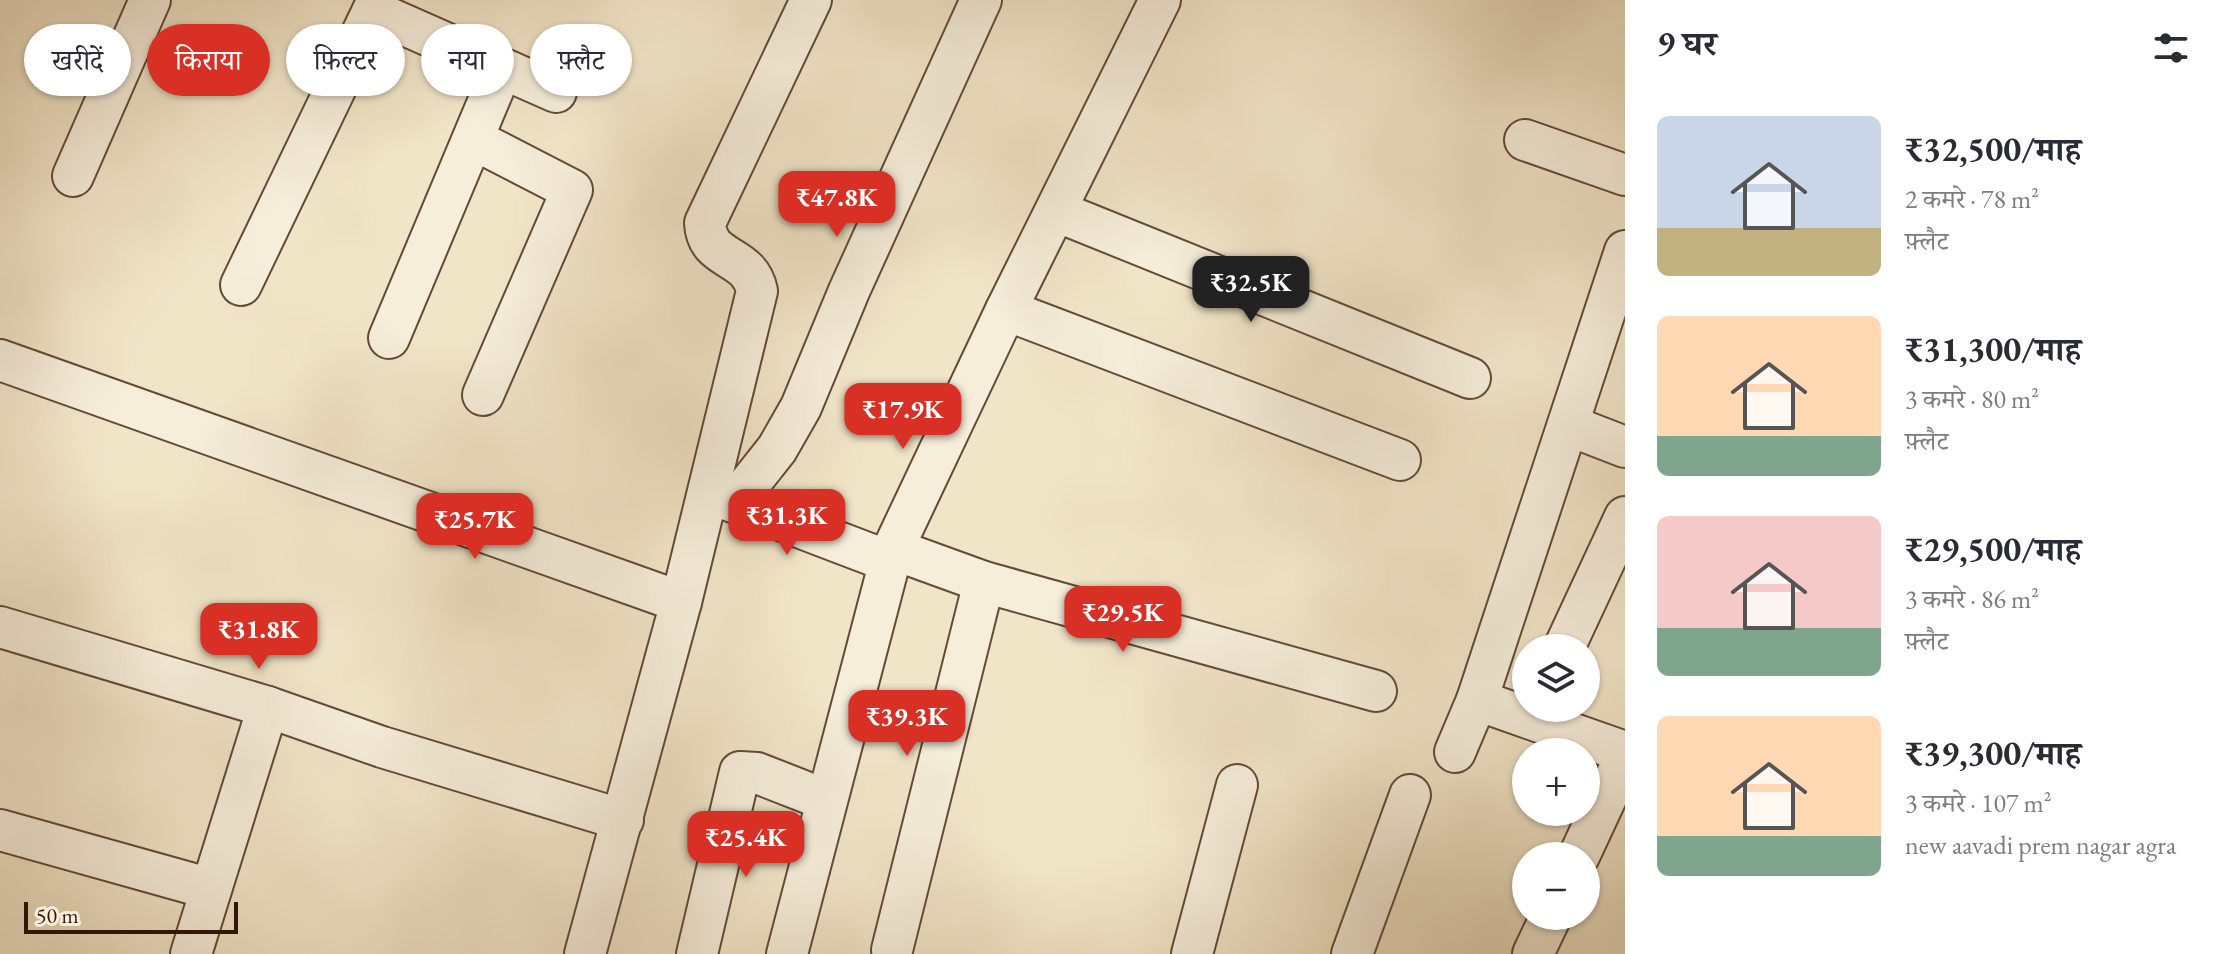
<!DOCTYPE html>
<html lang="hi">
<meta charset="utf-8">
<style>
:root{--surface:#fff;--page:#f7f7f7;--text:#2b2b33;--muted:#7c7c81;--accent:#d93025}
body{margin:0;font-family:"EB Garamond","Noto Serif Devanagari",serif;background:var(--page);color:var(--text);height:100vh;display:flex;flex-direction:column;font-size:30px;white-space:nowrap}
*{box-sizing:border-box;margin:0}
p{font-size:26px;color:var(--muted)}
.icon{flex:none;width:44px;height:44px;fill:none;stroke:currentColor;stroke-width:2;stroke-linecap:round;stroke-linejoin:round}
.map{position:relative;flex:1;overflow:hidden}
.drawer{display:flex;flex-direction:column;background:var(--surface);width:600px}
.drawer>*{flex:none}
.banner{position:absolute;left:24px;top:24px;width:760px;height:72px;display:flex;gap:16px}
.fabs{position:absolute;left:1512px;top:634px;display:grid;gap:16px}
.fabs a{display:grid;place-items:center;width:88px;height:88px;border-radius:50%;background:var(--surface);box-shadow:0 2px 6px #0004;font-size:40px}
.scale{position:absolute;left:24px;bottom:20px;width:214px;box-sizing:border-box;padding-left:8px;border:4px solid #321707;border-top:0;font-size:22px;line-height:28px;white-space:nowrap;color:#321707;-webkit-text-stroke:6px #f6eedb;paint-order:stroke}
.price{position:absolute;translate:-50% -68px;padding:0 18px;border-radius:16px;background:var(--accent);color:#fff;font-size:26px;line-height:52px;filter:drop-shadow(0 2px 4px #0008)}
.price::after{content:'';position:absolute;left:50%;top:48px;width:24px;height:18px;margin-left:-12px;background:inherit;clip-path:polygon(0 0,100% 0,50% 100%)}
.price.selected{background:#222;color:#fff}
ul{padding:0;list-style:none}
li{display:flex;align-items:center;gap:24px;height:200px;padding:0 32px}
li span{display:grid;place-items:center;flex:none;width:224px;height:160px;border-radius:12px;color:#555}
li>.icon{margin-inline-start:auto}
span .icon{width:96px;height:96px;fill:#fffc;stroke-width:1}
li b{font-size:34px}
h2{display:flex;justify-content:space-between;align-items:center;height:96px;padding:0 32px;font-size:34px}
.tag{padding:0 28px;border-radius:36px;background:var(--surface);box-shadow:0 2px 6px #0004;font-size:28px;line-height:72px}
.tag.selected{background:var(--accent);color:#fff}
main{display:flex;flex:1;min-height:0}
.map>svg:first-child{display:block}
</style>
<main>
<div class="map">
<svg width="1625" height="954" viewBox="0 0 1625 954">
<rect width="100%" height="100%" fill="#f1e5c8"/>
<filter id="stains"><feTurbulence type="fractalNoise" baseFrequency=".0025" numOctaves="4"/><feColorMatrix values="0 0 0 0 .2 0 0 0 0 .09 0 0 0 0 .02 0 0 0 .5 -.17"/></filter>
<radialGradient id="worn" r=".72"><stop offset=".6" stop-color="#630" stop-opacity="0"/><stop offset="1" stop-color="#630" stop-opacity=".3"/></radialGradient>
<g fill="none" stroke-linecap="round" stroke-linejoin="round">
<g stroke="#624a37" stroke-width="44">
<g id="minor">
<polyline points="373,11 556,92"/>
<polyline points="473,139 572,190 483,395"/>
<polyline points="1525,140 1625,175"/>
<polyline points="73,176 150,0"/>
<polyline points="1056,211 1470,378"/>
<polyline points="241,285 378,0"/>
<polyline points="1006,310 1400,460"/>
<polyline points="389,338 502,69"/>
<polyline points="0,360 681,602 585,954"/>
<polyline points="1568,425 1625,447"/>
<polyline points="712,494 888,561"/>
<polyline points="735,502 777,449 801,407 849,291 981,0"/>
<polyline points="893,549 984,582 1376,691"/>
<path d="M681 602 757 291C749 252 707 263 705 223L811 0"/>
<polyline points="0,627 268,707 191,954"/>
<polyline points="1564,648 1625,517"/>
<polyline points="1477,700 1625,251"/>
<polyline points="268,707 382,747 623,820"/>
<polyline points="1455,752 1477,700 1625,752"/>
<polyline points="0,830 211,889"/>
<polyline points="1579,856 1625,757"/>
<polyline points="892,950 984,582"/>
<polyline points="697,954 740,772 757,773 826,800"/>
<polyline points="787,954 893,549 1006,310 1160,0"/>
<polyline points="1192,954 1237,785"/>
<polyline points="1352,954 1410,795"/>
<polyline points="1533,954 1551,916"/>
</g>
</g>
<use href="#minor" stroke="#f6eedb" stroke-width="40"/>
</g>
<rect width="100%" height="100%" filter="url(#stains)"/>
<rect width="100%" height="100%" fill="url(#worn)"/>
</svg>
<div class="fabs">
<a><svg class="icon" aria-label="layers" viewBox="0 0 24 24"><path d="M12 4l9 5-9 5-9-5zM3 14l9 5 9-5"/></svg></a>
<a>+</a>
<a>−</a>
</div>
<div class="scale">50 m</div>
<b class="price" style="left:837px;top:239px">₹47.8K</b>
<b class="price selected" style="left:1251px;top:324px">₹32.5K</b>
<b class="price" style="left:903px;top:451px">₹17.9K</b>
<b class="price" style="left:787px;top:557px">₹31.3K</b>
<b class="price" style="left:475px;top:561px">₹25.7K</b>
<b class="price" style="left:1123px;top:654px">₹29.5K</b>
<b class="price" style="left:259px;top:671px">₹31.8K</b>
<b class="price" style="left:907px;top:758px">₹39.3K</b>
<b class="price" style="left:746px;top:879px">₹25.4K</b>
<div class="banner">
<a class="tag">खरीदें</a>
<a class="tag selected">किराया</a>
<a class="tag">फ़िल्टर</a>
<a class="tag">नया</a>
<a class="tag">फ़्लैट</a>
</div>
</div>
<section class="drawer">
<h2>9 घर<svg class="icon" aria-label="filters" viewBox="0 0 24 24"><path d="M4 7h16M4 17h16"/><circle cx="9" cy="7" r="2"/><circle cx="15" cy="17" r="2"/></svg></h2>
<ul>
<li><span style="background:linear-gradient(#c9d6e8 70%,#c2b280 0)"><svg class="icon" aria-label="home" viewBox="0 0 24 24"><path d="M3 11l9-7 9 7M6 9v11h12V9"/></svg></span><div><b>₹32,500/माह</b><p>2 कमरे · 78 m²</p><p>फ़्लैट</p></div></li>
<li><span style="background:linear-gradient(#ffd9b3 75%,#7fa58c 0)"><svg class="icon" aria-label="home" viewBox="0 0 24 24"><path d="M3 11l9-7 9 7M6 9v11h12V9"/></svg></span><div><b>₹31,300/माह</b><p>3 कमरे · 80 m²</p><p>फ़्लैट</p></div></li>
<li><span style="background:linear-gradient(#f6c9c9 70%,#7fa58c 0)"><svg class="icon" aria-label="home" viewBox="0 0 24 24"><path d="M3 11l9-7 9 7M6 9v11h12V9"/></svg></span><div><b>₹29,500/माह</b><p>3 कमरे · 86 m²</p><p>फ़्लैट</p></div></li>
<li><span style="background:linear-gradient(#ffd9b3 75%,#7fa58c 0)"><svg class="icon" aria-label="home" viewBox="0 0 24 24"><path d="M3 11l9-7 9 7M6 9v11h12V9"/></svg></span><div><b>₹39,300/माह</b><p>3 कमरे · 107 m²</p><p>new aavadi prem nagar agra</p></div></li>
</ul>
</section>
</main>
